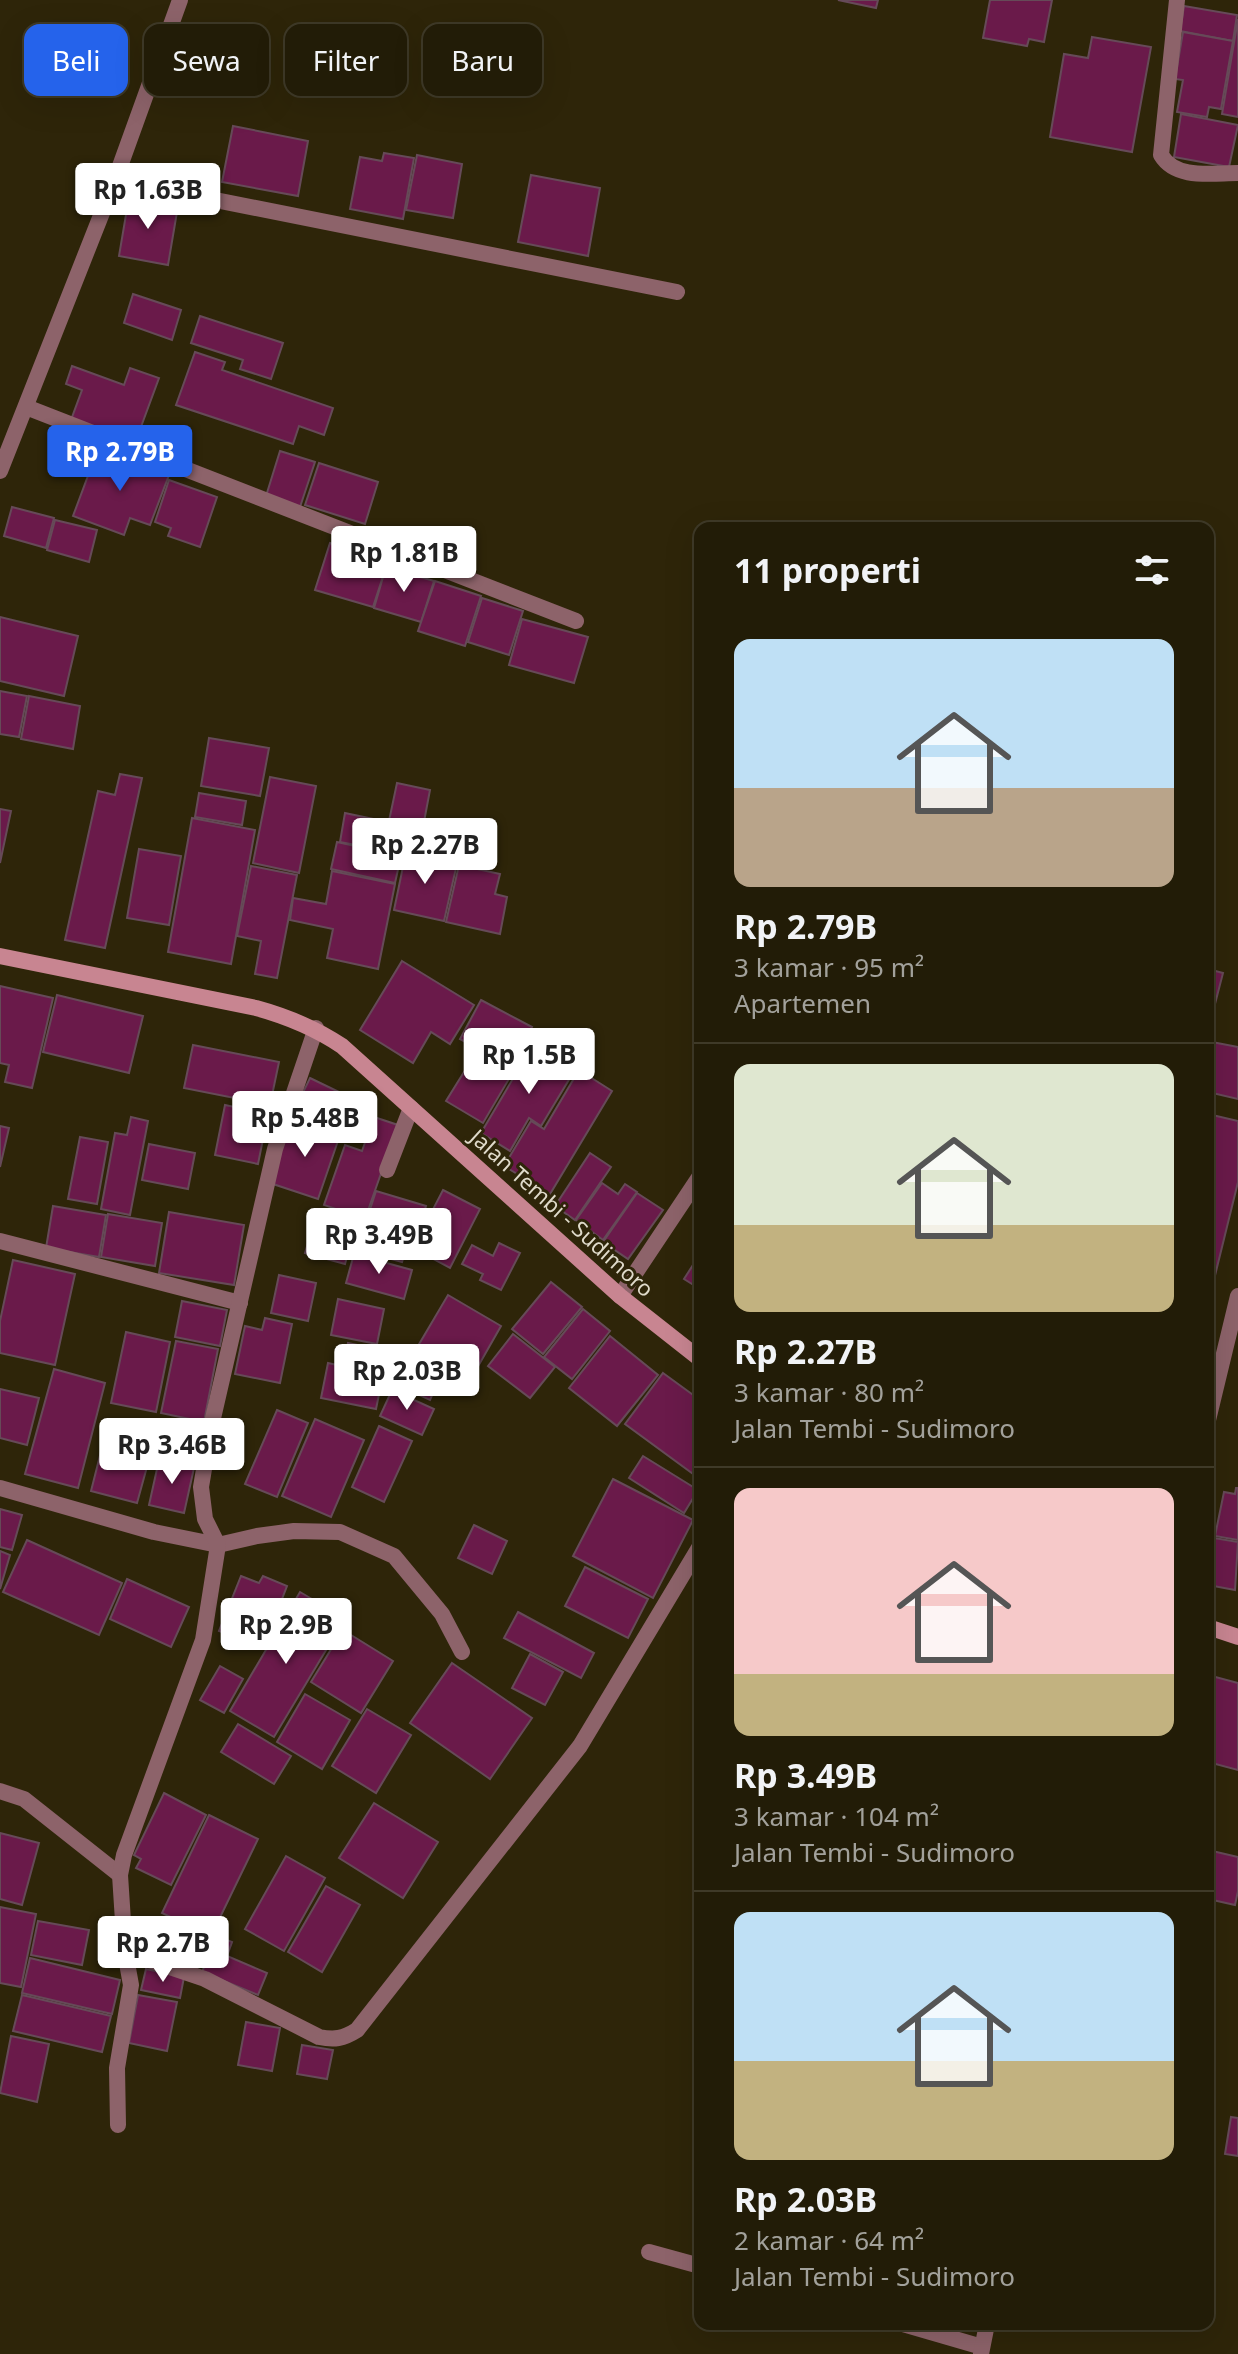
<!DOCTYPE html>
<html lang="id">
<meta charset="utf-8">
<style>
:root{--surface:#221c07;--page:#2e2915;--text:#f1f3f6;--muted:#a2a19b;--line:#3f3a28;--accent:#2563eb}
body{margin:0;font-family:"Noto Sans",sans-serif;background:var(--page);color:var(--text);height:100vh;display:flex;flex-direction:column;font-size:30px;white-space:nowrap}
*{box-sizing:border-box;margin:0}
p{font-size:26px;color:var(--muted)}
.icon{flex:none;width:44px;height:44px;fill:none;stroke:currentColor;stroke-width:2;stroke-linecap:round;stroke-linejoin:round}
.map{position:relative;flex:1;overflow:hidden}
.side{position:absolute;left:694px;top:522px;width:520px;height:1808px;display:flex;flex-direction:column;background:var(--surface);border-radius:16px;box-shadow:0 8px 32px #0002,0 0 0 2px var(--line)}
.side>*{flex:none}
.banner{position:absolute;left:24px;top:24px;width:550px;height:72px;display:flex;gap:16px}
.price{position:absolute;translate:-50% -68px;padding:0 18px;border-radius:8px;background:#fff;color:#222;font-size:26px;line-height:52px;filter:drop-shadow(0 2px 4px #0008)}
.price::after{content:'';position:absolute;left:50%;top:48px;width:24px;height:18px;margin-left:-12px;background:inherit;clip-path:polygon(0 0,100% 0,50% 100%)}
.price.current{background:var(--accent);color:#fff}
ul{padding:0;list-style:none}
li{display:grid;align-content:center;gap:16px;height:424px;padding:0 40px}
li+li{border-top:2px solid var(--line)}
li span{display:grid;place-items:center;height:248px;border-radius:16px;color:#555}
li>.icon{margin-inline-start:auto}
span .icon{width:144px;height:144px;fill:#fffc;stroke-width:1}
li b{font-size:34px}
h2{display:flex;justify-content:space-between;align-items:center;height:96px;padding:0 40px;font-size:34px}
.chip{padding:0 28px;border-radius:16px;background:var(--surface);box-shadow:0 8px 32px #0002,0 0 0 2px var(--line);font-size:28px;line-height:72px}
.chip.current{background:var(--accent);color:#fff}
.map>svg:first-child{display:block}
</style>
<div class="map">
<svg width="1238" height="2354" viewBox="0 0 1238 2354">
<rect width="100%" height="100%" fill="#2e2509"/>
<g fill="#6a1a4a" stroke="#664a58" stroke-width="2">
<polygon points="838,0 878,0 876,8"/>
<polygon points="990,0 1052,0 1044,42 1029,39 1027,46 983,38"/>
<polygon points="1184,6 1237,15 1233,41 1180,31"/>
<polygon points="1238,19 1238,117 1222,114"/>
<polygon points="1183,32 1233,41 1221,109 1209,107 1207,117 1177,112 1183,80 1175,79"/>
<polygon points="1092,37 1151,47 1132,152 1050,137 1064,54 1088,58"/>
<polygon points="1181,114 1238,125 1229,167 1174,157"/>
<polygon points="233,126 308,141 298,196 222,182"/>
<polygon points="384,153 414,158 403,219 350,209 360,157 382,161"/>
<polygon points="417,155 462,164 453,218 406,210"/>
<polygon points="531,175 600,188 588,256 518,242"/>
<polygon points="129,197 178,206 168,265 119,256"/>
<polygon points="133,294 181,310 172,340 124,323"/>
<polygon points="200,316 283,343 271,379 240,369 243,360 191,343"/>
<polygon points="195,352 225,362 222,370 333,408 324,435 299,426 293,444 176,405"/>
<polygon points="72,366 124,385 130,368 159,378 135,443 71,420 82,390 66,384"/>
<polygon points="98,449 169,475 150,525 130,518 124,535 73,516"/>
<polygon points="280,451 315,462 300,507 266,496"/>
<polygon points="319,463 378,482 365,524 305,505"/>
<polygon points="169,480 217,497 200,547 168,536 171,528 155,522"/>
<polygon points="12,507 54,518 46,548 4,536"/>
<polygon points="55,520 97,530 89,562 47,550"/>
<polygon points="330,543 388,561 373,607 315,590"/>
<polygon points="386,567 434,581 421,622 374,608"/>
<polygon points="435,581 481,596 465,646 418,631"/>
<polygon points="482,598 523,611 509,655 468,642"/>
<polygon points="0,617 78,636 64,696 0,681"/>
<polygon points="522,619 588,637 574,683 509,665"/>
<polygon points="0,691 27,696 19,737 0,734"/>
<polygon points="29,696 80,706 73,749 21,739"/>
<polygon points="209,738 269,748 260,796 201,786"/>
<polygon points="120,774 142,778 105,948 65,940 98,791 115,795"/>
<polygon points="270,777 316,786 299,873 253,863"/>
<polygon points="397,783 430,790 423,827 389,821"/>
<polygon points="199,793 246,801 242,825 195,817"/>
<polygon points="0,809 11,811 0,863"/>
<polygon points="345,813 407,826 402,854 340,842"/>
<polygon points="192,818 255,830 231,964 168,952"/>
<polygon points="337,842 401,856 395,883 331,869"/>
<polygon points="416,847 441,852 439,865 456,868 444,921 394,910 405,857 413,859"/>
<polygon points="139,849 181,856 169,925 127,918"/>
<polygon points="459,865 500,874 495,894 507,897 500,934 446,922"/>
<polygon points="251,866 297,875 277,978 255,974 261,941 237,936"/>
<polygon points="332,871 395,884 378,969 327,958 333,929 290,920 293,898 326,904"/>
<polygon points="402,961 474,1005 450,1044 431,1032 413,1063 360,1030"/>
<polygon points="1208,969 1223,973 1208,1031"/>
<polygon points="0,986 53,998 32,1088 5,1082 9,1065 0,1063"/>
<polygon points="57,995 143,1016 129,1073 43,1052"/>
<polygon points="481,1000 532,1027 511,1067 460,1039"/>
<polygon points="1212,1042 1238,1047 1238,1099 1208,1092 1208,1058"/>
<polygon points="534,1043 576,1068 541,1126 529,1118 510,1151 481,1133"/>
<polygon points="193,1045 279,1062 270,1105 184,1088"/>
<polygon points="477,1051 513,1072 483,1123 446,1101"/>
<polygon points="579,1070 612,1091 550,1194 504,1166 531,1121 544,1129"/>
<polygon points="310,1078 374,1109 359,1138 296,1107"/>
<polygon points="225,1105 268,1114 258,1164 215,1155"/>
<polygon points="1208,1114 1238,1121 1238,1182 1208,1304"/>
<polygon points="131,1117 148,1121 130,1215 101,1209 115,1133 127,1135"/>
<polygon points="374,1117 398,1125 365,1219 324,1205 345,1145 362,1151"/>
<polygon points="292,1119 340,1135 318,1199 270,1183"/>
<polygon points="0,1126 9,1128 0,1167"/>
<polygon points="80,1137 108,1142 97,1204 68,1199"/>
<polygon points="149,1144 195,1153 188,1189 142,1180"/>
<polygon points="590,1153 611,1167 575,1220 555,1206"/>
<polygon points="602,1183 618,1194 625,1184 637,1192 603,1240 576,1220"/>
<polygon points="443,1190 480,1209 450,1268 413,1248"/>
<polygon points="376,1191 426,1206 417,1238 366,1222"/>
<polygon points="637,1193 663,1210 628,1259 603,1242"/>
<polygon points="53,1206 106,1215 99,1257 46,1248"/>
<polygon points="169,1212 244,1225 234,1285 159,1273"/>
<polygon points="317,1213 356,1224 345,1264 305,1253"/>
<polygon points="108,1214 162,1223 155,1266 101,1257"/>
<polygon points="365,1230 408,1243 402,1262 359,1250"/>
<polygon points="499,1243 520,1253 501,1290 480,1280 483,1274 462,1264 472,1245 493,1256"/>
<polygon points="354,1254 412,1270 404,1299 346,1283"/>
<polygon points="700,1254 700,1289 684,1279"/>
<polygon points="13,1260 75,1274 55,1365 0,1353 0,1321"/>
<polygon points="279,1275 316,1283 308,1321 271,1313"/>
<polygon points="551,1282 582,1307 543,1354 512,1329"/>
<polygon points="448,1295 501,1326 472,1377 418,1346"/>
<polygon points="338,1299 384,1309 377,1344 331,1335"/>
<polygon points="182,1301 227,1310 220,1346 175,1337"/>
<polygon points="583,1309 610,1331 572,1379 544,1357"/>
<polygon points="265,1318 292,1324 280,1383 235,1374 245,1326 262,1330"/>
<polygon points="126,1332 170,1342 156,1412 111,1403"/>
<polygon points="513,1334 555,1367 530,1398 488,1366"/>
<polygon points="610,1336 658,1375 617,1426 569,1388"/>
<polygon points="176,1341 218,1349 204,1422 161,1413"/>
<polygon points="348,1343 396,1353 392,1372 344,1362"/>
<polygon points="405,1356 442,1373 430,1400 393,1383"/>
<polygon points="328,1363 383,1375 376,1409 321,1398"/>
<polygon points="54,1369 105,1383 78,1488 25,1474"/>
<polygon points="663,1373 700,1400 700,1479 625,1424"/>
<polygon points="0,1389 39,1398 27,1445 0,1438"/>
<polygon points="392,1390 434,1409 422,1435 380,1416"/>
<polygon points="277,1410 308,1423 277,1497 245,1484"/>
<polygon points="315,1419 364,1440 331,1517 282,1496"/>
<polygon points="379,1426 412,1441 384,1502 352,1487"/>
<polygon points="106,1432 153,1445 137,1503 91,1491"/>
<polygon points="643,1456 698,1490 684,1513 629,1478"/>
<polygon points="159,1460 194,1468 184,1513 149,1505"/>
<polygon points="613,1479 693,1520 653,1598 573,1556"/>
<polygon points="1236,1488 1238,1488 1238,1540 1215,1536 1224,1492 1235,1494"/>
<polygon points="0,1509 22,1515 12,1550 0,1547"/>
<polygon points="474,1525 507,1541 492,1574 458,1558"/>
<polygon points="1208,1537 1238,1542 1235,1590 1208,1585"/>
<polygon points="27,1540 122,1583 99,1635 3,1592"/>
<polygon points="0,1551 10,1555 0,1589"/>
<polygon points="585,1567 648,1599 628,1638 565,1606"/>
<polygon points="241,1576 259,1583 263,1576 287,1586 263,1648 219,1631"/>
<polygon points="127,1579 189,1607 171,1647 110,1619"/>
<polygon points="300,1592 334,1612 326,1623 338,1630 274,1737 230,1711"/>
<polygon points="518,1612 594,1653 581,1678 504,1638"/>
<polygon points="343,1630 393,1661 361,1713 311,1682"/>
<polygon points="530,1654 563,1672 545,1705 512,1688"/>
<polygon points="452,1663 532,1718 490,1779 410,1723"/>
<polygon points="220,1666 243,1679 224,1713 200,1700"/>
<polygon points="1208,1675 1238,1683 1238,1770 1208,1762"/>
<polygon points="305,1694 350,1720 322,1769 277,1742"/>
<polygon points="367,1709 411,1735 376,1793 332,1766"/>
<polygon points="238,1724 291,1756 274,1784 221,1752"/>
<polygon points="164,1793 206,1815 171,1885 136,1868 141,1859 134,1855"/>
<polygon points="374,1803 438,1842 403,1898 339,1858"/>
<polygon points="209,1815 258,1839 211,1936 162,1913"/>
<polygon points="0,1833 39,1843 22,1905 0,1899"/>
<polygon points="1208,1850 1238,1857 1238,1891 1235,1905 1208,1899"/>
<polygon points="286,1856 325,1878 284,1951 245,1929"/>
<polygon points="326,1886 360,1905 322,1972 288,1952"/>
<polygon points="0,1907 36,1914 21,1987 0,1983"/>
<polygon points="38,1921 89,1930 82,1965 31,1955"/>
<polygon points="139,1921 205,1946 197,1969 130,1945"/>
<polygon points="217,1936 232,1942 227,1956 267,1973 258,1995 202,1972"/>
<polygon points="30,1958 120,1980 112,2014 22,1993"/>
<polygon points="146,1969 184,1977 180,1998 141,1990"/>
<polygon points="22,1995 111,2016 102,2052 13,2031"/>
<polygon points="138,1995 177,2002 167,2051 129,2043"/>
<polygon points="246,2022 280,2028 272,2071 238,2065"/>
<polygon points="11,2036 49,2044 37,2102 0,2093"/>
<polygon points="302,2045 333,2050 327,2079 297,2074"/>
<polygon points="1231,2117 1238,2118 1238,2156 1225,2154"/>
</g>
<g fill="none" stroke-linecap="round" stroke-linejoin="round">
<g stroke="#8d636a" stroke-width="16">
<polyline points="115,180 677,292"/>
<polyline points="26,407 576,621"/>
<polyline points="387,1170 411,1108"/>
<polyline points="620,1296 700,1176"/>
</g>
<g stroke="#8d636a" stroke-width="16">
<path d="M1177 0 1161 155C1176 180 1212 173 1238 173"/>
<polyline points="0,471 115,180 180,0"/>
<polyline points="0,1241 240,1303"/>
<polyline points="1208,1420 1238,1296"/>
<polyline points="0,1488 154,1532 218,1545 257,1536 294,1531 340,1532 394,1556 442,1614 462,1652"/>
<polyline points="0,1791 24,1799 120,1875"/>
<path d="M125 1952 205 1979 319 2037C334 2040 343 2039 357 2030L580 1746 700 1546"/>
<polyline points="118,2125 117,2068 131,1985 125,1952 120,1875 124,1855 203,1640 218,1545 205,1519 201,1487 211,1427 275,1149 316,1028"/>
<polyline points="649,2252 700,2266"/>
<polyline points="903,2324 982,2347"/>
<polyline points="981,2354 987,2324"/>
</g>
<g stroke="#c88591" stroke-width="16">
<path d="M0 956 256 1008C289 1017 315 1028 342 1046L620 1296 700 1359"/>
<polyline points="1208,1627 1238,1637"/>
</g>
</g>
<g text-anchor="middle" stroke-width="6" stroke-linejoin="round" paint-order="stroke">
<g font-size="22" fill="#dfdaca" stroke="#2e2509">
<text transform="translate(562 1213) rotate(42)" y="8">Jalan Tembi - Sudimoro</text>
</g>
</g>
</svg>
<b class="price" style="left:148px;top:231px">Rp 1.63B</b>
<b class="price current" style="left:120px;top:493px">Rp 2.79B</b>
<b class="price" style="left:404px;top:594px">Rp 1.81B</b>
<b class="price" style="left:425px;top:886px">Rp 2.27B</b>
<b class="price" style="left:529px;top:1096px">Rp 1.5B</b>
<b class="price" style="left:305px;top:1159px">Rp 5.48B</b>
<b class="price" style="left:379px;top:1276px">Rp 3.49B</b>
<b class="price" style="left:407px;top:1412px">Rp 2.03B</b>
<b class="price" style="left:172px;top:1486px">Rp 3.46B</b>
<b class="price" style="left:286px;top:1666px">Rp 2.9B</b>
<b class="price" style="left:163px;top:1984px">Rp 2.7B</b>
<div class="banner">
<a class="chip current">Beli</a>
<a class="chip">Sewa</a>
<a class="chip">Filter</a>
<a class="chip">Baru</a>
</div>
<section class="side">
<h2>11 properti<svg class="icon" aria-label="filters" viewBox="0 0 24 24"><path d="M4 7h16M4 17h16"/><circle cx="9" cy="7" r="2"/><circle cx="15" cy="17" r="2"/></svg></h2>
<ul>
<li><span style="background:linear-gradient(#bfe0f5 60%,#b9a48a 0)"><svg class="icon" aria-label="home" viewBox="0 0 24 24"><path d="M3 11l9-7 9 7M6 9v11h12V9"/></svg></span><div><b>Rp 2.79B</b><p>3 kamar · 95 m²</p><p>Apartemen</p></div></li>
<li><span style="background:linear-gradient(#dfe7d0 65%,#c2b280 0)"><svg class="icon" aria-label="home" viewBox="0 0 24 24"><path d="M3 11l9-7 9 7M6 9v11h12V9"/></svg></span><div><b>Rp 2.27B</b><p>3 kamar · 80 m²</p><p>Jalan Tembi - Sudimoro</p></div></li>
<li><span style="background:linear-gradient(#f6c9c9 75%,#c2b280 0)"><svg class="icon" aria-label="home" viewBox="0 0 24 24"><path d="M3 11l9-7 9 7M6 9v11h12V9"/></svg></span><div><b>Rp 3.49B</b><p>3 kamar · 104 m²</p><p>Jalan Tembi - Sudimoro</p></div></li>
<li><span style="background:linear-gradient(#bfe0f5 60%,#c2b280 0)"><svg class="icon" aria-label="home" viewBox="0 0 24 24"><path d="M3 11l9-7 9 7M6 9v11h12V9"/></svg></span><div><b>Rp 2.03B</b><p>2 kamar · 64 m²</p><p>Jalan Tembi - Sudimoro</p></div></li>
</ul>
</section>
</div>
